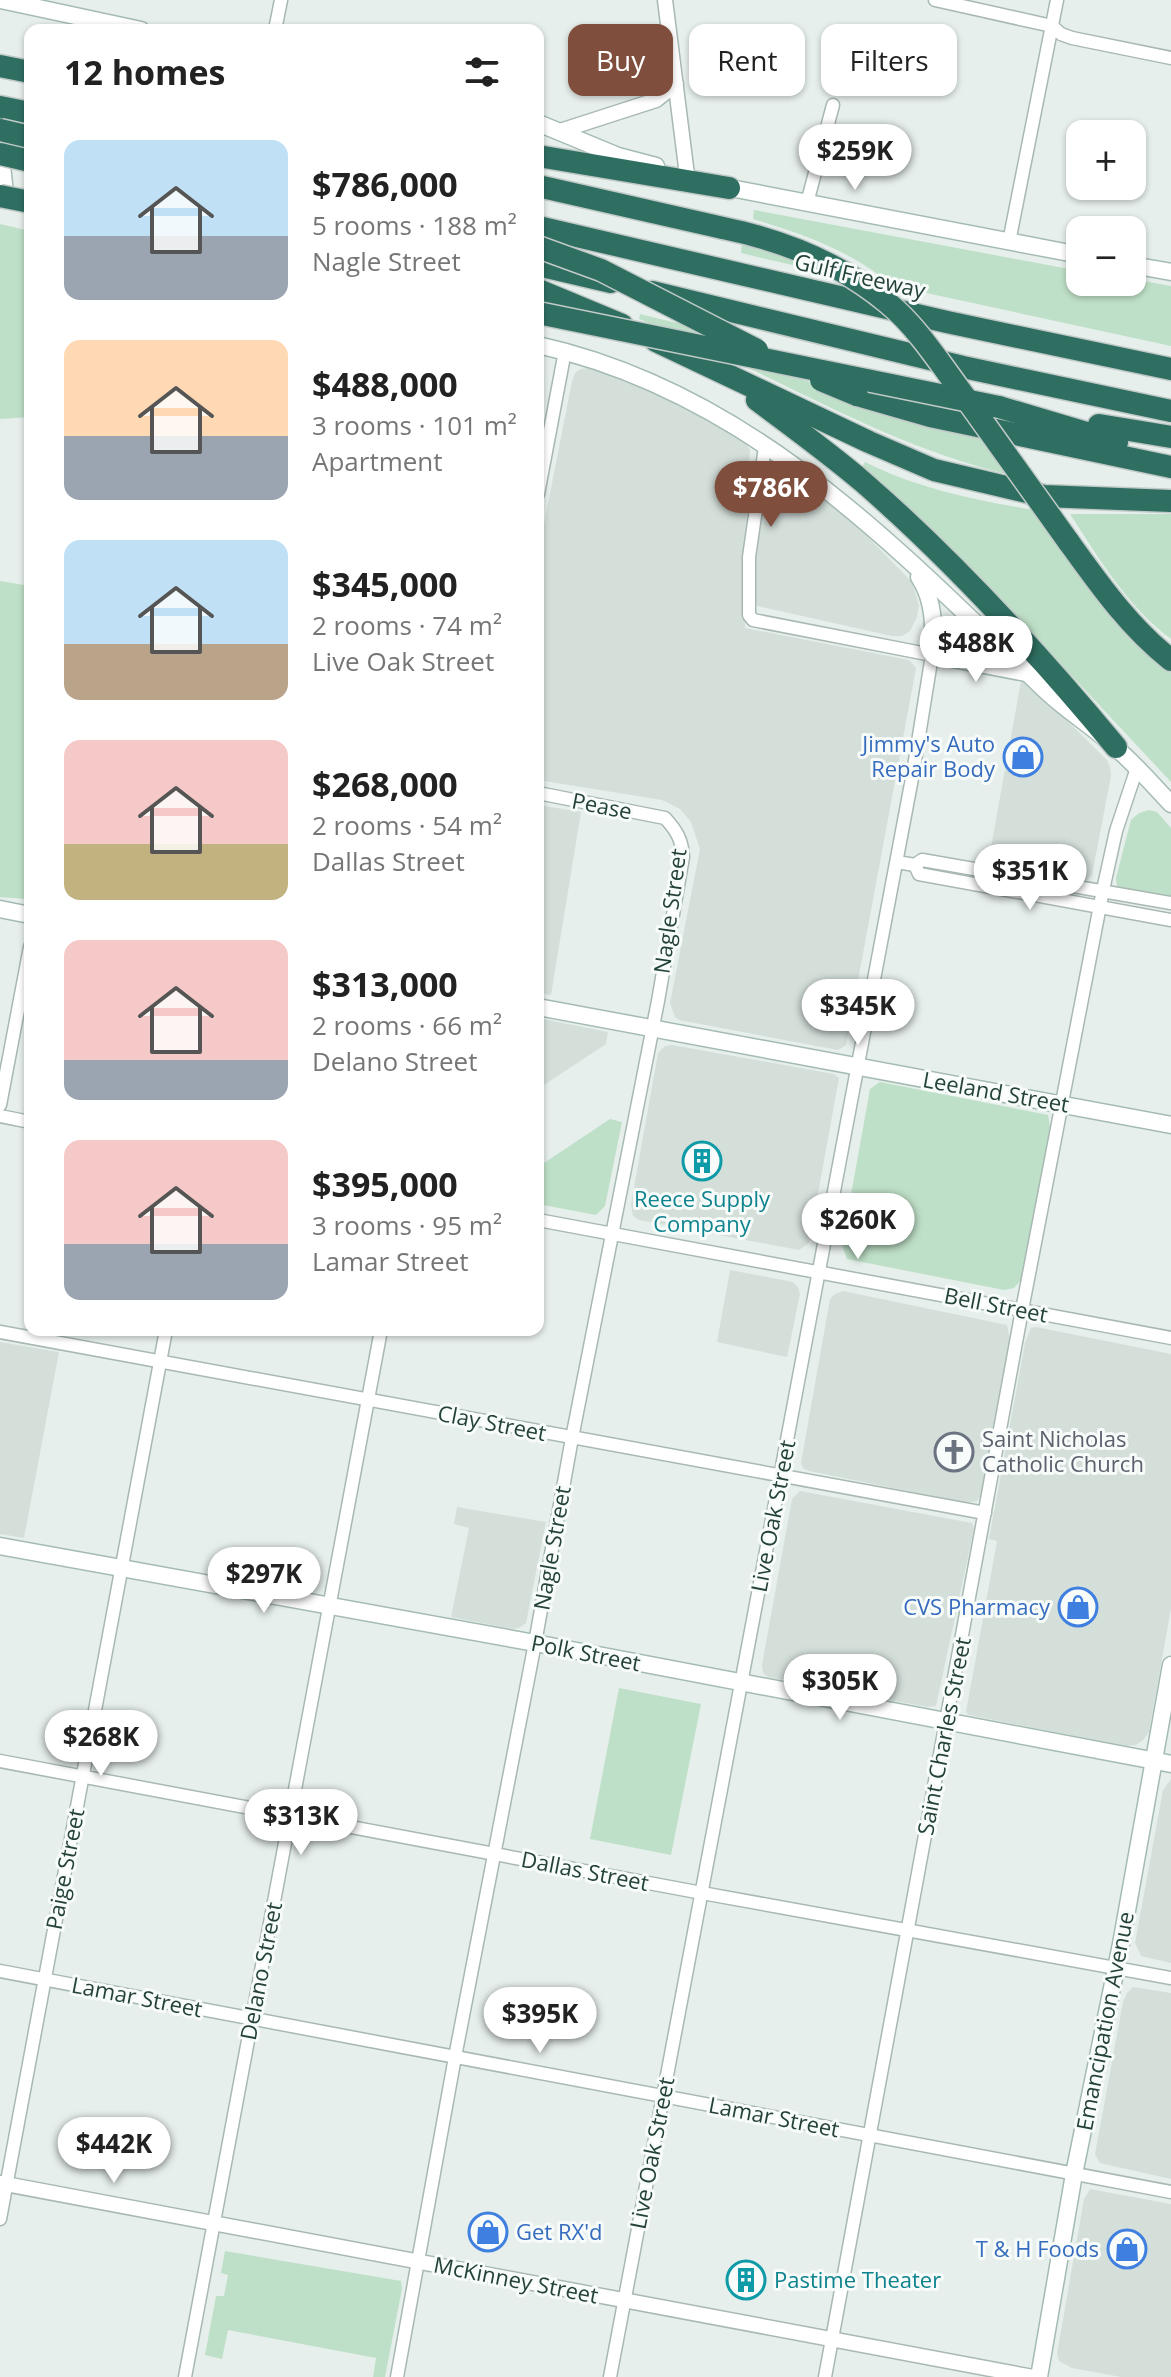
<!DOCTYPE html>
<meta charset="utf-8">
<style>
:root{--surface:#fff;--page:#f2f2f2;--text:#222;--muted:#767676;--accent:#804e3d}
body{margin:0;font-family:"Open Sans",sans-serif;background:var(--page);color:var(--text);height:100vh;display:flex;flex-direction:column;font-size:30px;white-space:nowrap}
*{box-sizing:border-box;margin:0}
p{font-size:26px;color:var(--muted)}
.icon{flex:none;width:44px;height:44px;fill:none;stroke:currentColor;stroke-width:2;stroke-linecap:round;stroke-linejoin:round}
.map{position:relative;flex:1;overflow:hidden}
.drawer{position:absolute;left:24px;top:24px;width:520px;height:1312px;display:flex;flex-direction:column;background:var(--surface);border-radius:16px;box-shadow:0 2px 6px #0004}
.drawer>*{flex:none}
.top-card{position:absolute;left:568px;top:24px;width:482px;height:72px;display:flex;gap:16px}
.fabs{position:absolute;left:1066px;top:120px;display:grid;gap:16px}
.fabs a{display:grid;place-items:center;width:80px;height:80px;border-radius:16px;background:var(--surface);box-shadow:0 2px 6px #0004;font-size:40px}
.price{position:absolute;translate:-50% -68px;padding:0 18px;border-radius:28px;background:#fff;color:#222;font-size:26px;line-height:52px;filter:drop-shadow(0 2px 4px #0008)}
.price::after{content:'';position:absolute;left:50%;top:48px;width:24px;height:18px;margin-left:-12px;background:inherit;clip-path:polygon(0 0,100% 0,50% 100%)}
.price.current{background:var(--accent);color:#fff}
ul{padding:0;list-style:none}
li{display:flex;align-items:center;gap:24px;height:200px;padding:0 40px}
li span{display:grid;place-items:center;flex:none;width:224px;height:160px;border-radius:16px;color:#555}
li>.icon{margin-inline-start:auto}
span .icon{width:96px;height:96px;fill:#fffc;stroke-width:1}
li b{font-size:34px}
h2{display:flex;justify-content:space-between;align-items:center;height:96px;padding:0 40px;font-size:34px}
.tag{padding:0 28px;border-radius:16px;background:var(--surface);box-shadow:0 2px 6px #0004;font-size:28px;line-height:72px}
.tag.current{background:var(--accent);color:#fff}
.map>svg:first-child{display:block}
</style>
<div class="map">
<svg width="1171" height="2377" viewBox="0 0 1171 2377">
<rect width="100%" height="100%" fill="#e6efeb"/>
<g fill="#d4dfda">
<polygon points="591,368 656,393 696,414 746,444 750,450 744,585 745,628 909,660 916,668 846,1045 838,1050 679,1020 675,1017 670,1003 700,849 691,822 680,809 662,800 538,780 538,555 572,381 575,373 581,369"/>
<polygon points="781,472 788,473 856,525 912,582 919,605 917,617 910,631 902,636 892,636 758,606 754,602 757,523 761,494 768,479 775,473"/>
<polygon points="1021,681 1031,685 1107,760 1110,767 1111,776 1092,875 1087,880 1078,881 988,864"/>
<polygon points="538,805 581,812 551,995 538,993"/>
<polygon points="538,1018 608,1032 606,1044 538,1089"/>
<polygon points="672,1045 834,1074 839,1078 809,1243 799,1250 639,1220 633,1216 631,1204 658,1053 665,1046"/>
<polygon points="730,1270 793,1282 798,1287 800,1294 787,1357 717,1342"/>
<polygon points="843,1291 1007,1325 1010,1341 981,1495 977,1501 967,1503 809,1471 803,1468 801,1463 830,1299 835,1294"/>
<polygon points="1036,1327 1171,1354 1171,1608 1149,1732 1143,1740 1136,1745 1126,1746 969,1715 966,1712 997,1541 989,1539 1025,1343 1031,1328"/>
<polygon points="0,1342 59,1352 24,1538 0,1534"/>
<polygon points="800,1491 972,1523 974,1529 936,1706 927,1707 768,1677 763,1673 762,1665 792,1499"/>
<polygon points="457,1507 546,1522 526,1623 519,1628 513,1629 451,1617 469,1528 454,1524"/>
<polygon points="1171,1779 1171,1963 1141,1956 1135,1943 1163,1790"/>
<polygon points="1133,1987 1171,1993 1171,2179 1100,2163 1095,2154 1123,2002 1127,1993"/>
<polygon points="1090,2189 1171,2204 1171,2377 1121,2377 1072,2368 1059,2361 1057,2354 1084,2199"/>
</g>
<g fill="#bfe0c8">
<path d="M754 210 1080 271V282H1132V279L1171 286V346L894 286C850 251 807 235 753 219Z"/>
<polygon points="0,224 30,231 30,417 0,419"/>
<polygon points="742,242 767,248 826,273 741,253"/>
<path d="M640 314 705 330 774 367 852 400 979 433 1010 475C878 444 764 368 639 319Z"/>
<path d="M865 462C916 488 978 501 1034 510 1075 569 1110 632 1171 673V782L1071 675 1033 641 861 469Z"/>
<path d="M1070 514H1171V639C1127 606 1100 560 1070 514Z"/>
<polygon points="0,581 30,586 30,893 26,899 0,897"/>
<polygon points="1149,810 1157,812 1171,828 1171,898 1123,890 1117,886 1116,878 1131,820 1139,813"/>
<polygon points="880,1082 1048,1115 1050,1127 1023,1278 1014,1288 1004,1290 847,1259 842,1245 870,1089"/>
<polygon points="610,1119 622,1122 605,1206 596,1215 538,1204 538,1167"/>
<polygon points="619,1688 701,1704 671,1855 590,1839"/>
<polygon points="225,2251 401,2281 402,2289 385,2377 373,2377 376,2358 228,2330 222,2359 205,2355 216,2296 224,2296 228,2275 221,2273"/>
</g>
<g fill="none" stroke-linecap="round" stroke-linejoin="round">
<g stroke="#a8b8b2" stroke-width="15">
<g id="minor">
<polyline points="935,0 1052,26 1061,34 1072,38 1171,58"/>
<polyline points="275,30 281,0"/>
<polyline points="0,129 8,202"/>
<polyline points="807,203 833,105"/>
<polyline points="1009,242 1057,0"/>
<polyline points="538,494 565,351"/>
<polyline points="897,862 915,865 922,860 1171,903"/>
<polyline points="915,865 919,874 1171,920"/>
<polyline points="0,1105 30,947"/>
<polyline points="0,1116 30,1122"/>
<polyline points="538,1220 1171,1338"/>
<polyline points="0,1332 985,1513"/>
<polyline points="0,1761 702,1893 1171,1978"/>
<polyline points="0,1971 1171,2192"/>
<polyline points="0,2219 166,1330"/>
<polyline points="185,2377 381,1330"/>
<path d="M397 2377 455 2057 535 1643 572 1438 658 1001 683 857C682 840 677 831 665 818L538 793"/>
<polyline points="610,2377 913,773 932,655 753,620 749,615 749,557 765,447"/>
<polyline points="825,2377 1022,1310 1103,890 1116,831 1137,768"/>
</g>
</g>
<g stroke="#a8b8b2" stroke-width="17">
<g id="tertiary">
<polyline points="665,0 687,175"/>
<polyline points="560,131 656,100 676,84"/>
<polyline points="0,2183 1033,2377"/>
</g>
</g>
<g stroke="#a4bbb3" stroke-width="19">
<g id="secondary">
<polyline points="1,0 141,30"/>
<polyline points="538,123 618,156 656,166"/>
<polyline points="720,186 1080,255"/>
<polyline points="1132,265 1171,272"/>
<path d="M538 345C750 392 895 546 1046 691 1068 712 1094 727 1116 748 1136 765 1153 785 1171 804"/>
<path d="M919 577C935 602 934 627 932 655L1026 673"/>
<polyline points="0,909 30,915"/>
<polyline points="538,1007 1171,1125"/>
<polyline points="0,1546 535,1643 1171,1764"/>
<polyline points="1039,2377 1074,2174 1121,1944 1171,1665"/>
</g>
</g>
<g stroke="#c2cac8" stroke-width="25">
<g id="motorway">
<polyline points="0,66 30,72"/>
<polyline points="0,107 30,113"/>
<polyline points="538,156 729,188"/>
<polyline points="538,186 723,228"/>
<polyline points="538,227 947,322 1171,369"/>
<polyline points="538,265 611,282"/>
<polyline points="538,290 622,325"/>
<polyline points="652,292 963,367 1171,411"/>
<polyline points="656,341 869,442 934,470 1044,496 1171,501"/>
<polyline points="857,395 930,416 1171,467"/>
<path d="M757 400C793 427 829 453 863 482 955 562 1038 653 1116 747"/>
<polyline points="999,407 1117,442"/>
<polyline points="1099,425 1171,437"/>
<path d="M1068 541C1099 584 1129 627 1171 660"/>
</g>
</g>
<use href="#minor" stroke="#fff" stroke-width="12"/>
<use href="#tertiary" stroke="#fff" stroke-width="14"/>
<use href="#secondary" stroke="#fff" stroke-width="16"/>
<use href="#motorway" stroke="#2f6f62" stroke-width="22"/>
<g stroke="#c2cac8" stroke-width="25" stroke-linecap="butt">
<g id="motorway-bridge">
<polyline points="0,130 30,137"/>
<polyline points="0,154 30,161"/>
<polyline points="0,196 30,202"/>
<path d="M723 228C782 240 840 263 888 303 919 329 941 365 965 397 999 445 1034 493 1068 541"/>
<polyline points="538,247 601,270 757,350"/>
<polyline points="538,313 999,407"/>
<polyline points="821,380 857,395"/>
</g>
</g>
<use href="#motorway-bridge" stroke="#2f6f62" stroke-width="22"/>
</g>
<defs>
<g id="shop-ring" transform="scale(2)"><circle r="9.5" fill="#f7fbf9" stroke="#3f7fe0" stroke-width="1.5"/><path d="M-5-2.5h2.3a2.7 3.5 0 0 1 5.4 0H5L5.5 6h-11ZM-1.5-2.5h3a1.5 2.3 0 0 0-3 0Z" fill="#3f7fe0"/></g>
<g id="building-ring" transform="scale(2)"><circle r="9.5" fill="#f7fbf9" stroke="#0f9aa8" stroke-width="1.5"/><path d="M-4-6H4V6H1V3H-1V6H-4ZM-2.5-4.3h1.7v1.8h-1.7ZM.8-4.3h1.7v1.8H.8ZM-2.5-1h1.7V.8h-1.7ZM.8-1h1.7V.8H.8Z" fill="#0f9aa8"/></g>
<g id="church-ring" transform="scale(2)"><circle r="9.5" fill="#f7fbf9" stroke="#6b7280" stroke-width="1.5"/><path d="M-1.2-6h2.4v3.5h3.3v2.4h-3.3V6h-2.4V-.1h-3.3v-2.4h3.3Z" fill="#6b7280"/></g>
</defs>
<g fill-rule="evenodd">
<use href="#shop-ring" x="1023" y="757"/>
<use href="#building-ring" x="702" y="1161"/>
<use href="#church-ring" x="954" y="1452"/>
<use href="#shop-ring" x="1078" y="1607"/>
<use href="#shop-ring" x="488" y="2232"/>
<use href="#shop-ring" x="1127" y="2249"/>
<use href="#building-ring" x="746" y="2280"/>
</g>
<g text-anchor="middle" stroke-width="6" stroke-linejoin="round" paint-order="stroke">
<g font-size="22" fill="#24423a" stroke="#f7fbf9">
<text transform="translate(860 276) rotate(13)" y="8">Gulf Freeway</text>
<text transform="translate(602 806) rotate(11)" y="8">Pease</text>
<text transform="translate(670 911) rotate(-82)" y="8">Nagle Street</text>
<text transform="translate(996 1092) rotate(10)" y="8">Leeland Street</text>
<text transform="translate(996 1305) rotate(11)" y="8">Bell Street</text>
<text transform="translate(492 1423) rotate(11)" y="8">Clay Street</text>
<text transform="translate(773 1516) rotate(-79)" y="8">Live Oak Street</text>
<text transform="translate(552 1548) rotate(-80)" y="8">Nagle Street</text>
<text transform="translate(586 1653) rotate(11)" y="8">Polk Street</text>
<text transform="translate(944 1736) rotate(-79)" y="8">Saint Charles Street</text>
<text transform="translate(65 1869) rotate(-79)" y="8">Paige Street</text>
<text transform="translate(585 1871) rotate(11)" y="8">Dallas Street</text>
<text transform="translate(261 1971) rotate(-79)" y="8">Delano Street</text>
<text transform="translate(137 1997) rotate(11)" y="8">Lamar Street</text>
<text transform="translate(1105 2021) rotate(-79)" y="8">Emancipation Avenue</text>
<text transform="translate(774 2117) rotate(11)" y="8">Lamar Street</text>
<text transform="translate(652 2153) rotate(-79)" y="8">Live Oak Street</text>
<text transform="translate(516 2280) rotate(11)" y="8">McKinney Street</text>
</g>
<g font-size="22" fill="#366cbe" stroke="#f7fbf9" text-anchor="end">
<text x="995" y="752">Jimmy's Auto<tspan x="995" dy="25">Repair Body</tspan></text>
<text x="1050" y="1615">CVS Pharmacy</text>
<text x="516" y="2240" text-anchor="start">Get RX'd</text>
<text x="1099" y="2257">T &amp; H Foods</text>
</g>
<g font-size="22" fill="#0d838f" stroke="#f7fbf9">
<text x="702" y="1207">Reece Supply<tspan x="702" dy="25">Company</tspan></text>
<text x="774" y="2288" text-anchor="start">Pastime Theater</text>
</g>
<g font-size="22" fill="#5b616d" stroke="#f7fbf9" text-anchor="start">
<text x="982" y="1447">Saint Nicholas<tspan x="982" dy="25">Catholic Church</tspan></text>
</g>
</g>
</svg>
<div class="fabs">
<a>+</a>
<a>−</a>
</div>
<b class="price" style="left:855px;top:192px">$259K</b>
<b class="price current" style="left:771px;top:529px">$786K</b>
<b class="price" style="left:976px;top:684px">$488K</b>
<b class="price" style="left:1030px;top:912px">$351K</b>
<b class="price" style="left:858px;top:1047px">$345K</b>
<b class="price" style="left:858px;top:1261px">$260K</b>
<b class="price" style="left:264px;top:1615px">$297K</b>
<b class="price" style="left:840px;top:1722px">$305K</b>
<b class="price" style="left:101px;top:1778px">$268K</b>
<b class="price" style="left:301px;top:1857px">$313K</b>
<b class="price" style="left:540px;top:2055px">$395K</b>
<b class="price" style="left:114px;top:2185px">$442K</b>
<div class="top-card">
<a class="tag current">Buy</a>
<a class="tag">Rent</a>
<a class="tag">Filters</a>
</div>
<section class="drawer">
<h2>12 homes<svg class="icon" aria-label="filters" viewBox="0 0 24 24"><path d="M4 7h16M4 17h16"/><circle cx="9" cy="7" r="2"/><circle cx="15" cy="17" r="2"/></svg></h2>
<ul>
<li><span style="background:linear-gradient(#bfe0f5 60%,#9aa5b1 0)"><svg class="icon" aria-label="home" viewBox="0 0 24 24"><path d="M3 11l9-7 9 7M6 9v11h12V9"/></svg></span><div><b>$786,000</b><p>5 rooms · 188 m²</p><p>Nagle Street</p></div></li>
<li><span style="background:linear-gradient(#ffd9b3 60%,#9aa5b1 0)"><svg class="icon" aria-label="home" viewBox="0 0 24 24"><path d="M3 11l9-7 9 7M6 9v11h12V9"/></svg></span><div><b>$488,000</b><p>3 rooms · 101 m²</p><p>Apartment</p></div></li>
<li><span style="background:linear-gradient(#bfe0f5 65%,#b9a48a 0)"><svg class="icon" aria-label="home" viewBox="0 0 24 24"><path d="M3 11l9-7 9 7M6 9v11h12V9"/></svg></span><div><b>$345,000</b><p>2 rooms · 74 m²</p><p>Live Oak Street</p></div></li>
<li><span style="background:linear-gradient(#f6c9c9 65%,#c2b280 0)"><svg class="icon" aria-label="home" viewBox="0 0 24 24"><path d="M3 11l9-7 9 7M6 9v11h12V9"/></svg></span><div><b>$268,000</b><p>2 rooms · 54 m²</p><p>Dallas Street</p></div></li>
<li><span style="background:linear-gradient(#f6c9c9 75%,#9aa5b1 0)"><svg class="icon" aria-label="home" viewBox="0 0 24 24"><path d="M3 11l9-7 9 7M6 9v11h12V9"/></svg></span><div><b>$313,000</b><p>2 rooms · 66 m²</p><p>Delano Street</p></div></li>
<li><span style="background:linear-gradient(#f6c9c9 65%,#9aa5b1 0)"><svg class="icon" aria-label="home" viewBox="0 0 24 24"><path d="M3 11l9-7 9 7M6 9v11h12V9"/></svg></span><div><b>$395,000</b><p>3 rooms · 95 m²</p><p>Lamar Street</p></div></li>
</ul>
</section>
</div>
